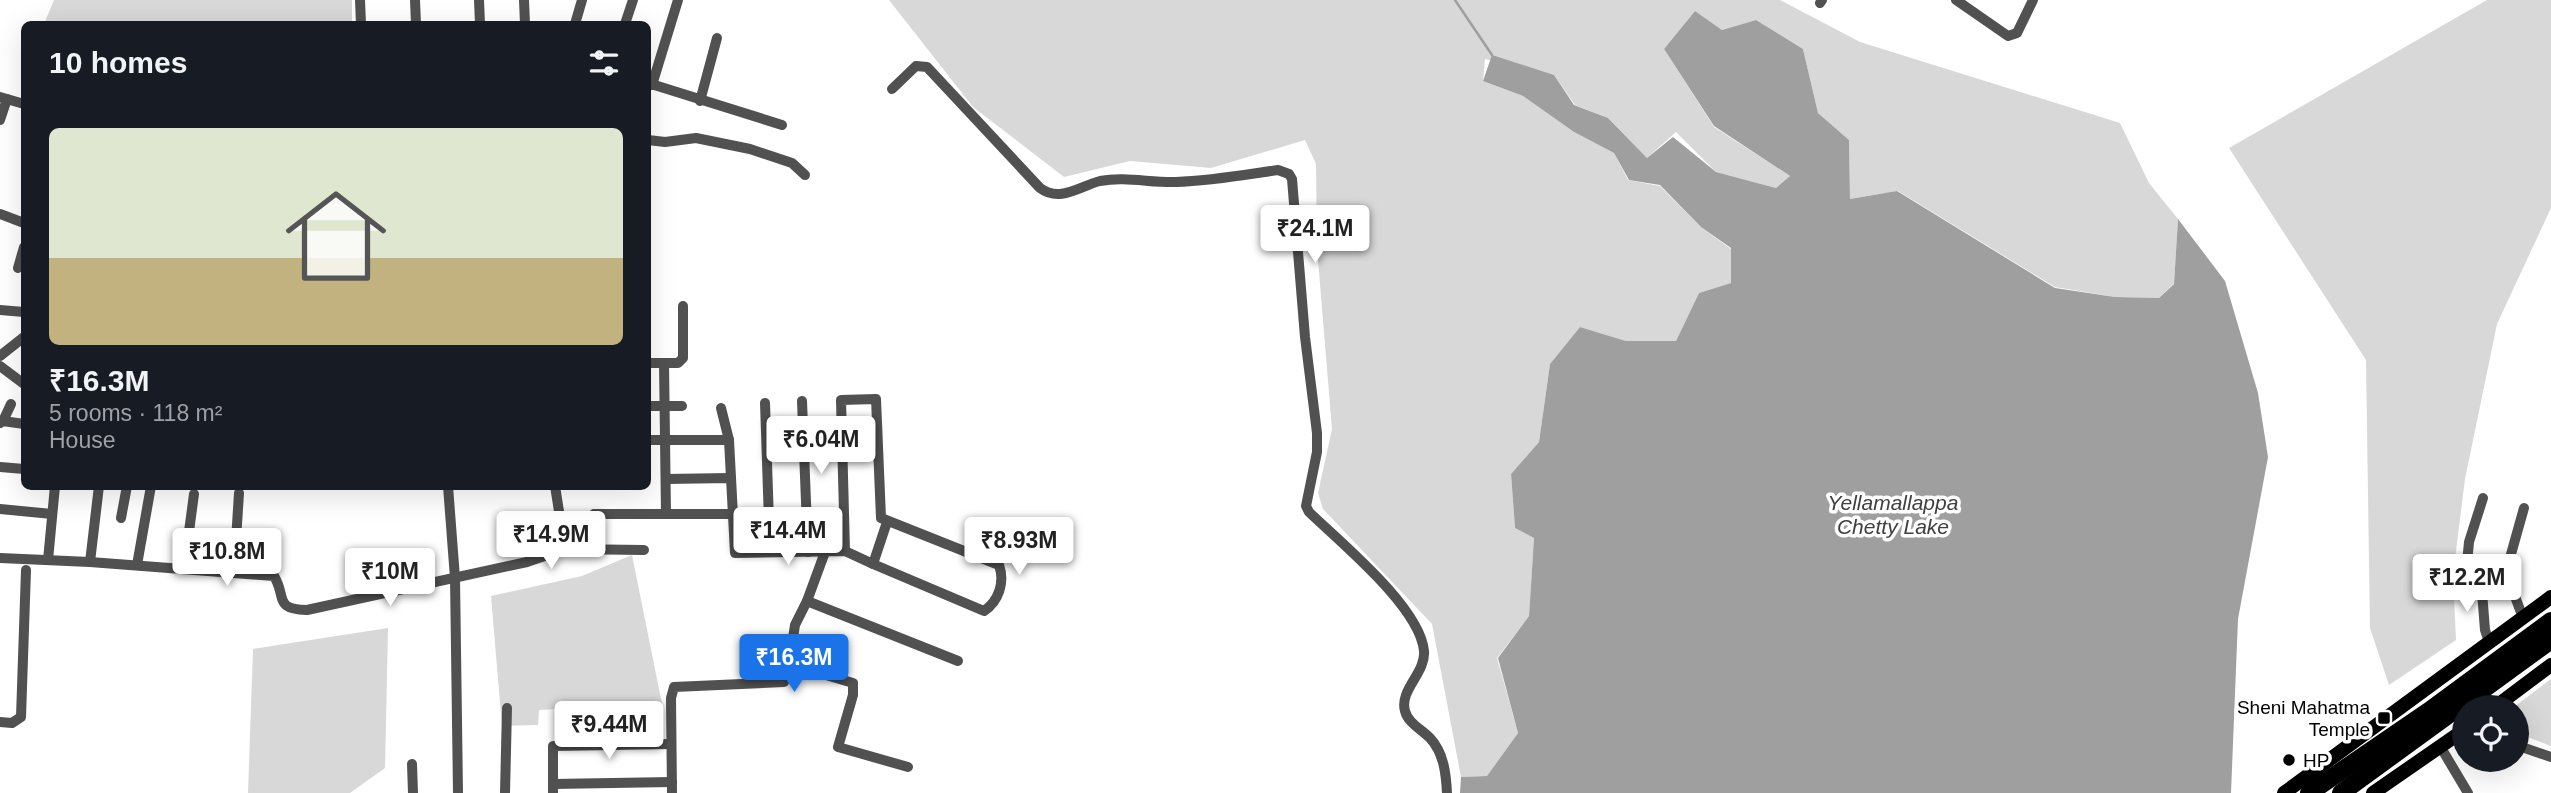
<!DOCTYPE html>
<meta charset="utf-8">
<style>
:root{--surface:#171b24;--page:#20242c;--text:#f1f3f6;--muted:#9ea1a6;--line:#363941;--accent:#1a73e8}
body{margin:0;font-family:Arial,sans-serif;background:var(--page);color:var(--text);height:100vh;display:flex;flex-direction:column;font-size:26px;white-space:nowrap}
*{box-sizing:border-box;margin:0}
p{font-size:23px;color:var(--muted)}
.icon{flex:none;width:38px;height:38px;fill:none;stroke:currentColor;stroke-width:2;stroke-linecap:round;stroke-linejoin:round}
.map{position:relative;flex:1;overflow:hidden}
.sheet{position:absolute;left:21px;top:21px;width:630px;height:469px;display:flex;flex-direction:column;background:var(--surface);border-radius:10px;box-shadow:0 7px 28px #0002}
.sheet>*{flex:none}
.controls{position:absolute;left:2452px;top:695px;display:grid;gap:14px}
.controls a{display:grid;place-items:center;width:77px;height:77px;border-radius:50%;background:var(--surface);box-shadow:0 7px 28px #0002;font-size:35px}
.price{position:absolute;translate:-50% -60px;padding:0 16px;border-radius:7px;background:#fff;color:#222;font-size:23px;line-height:46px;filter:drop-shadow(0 2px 4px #0008)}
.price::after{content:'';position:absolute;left:50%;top:42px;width:21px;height:16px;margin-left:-10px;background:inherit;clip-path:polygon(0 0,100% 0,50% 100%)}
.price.on{background:var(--accent);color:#fff}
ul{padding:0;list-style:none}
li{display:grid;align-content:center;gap:14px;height:371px;padding:0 28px}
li+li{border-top:2px solid var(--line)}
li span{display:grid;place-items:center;height:217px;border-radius:10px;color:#555}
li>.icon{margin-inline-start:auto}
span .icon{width:126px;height:126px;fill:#fffc;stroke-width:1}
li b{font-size:30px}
h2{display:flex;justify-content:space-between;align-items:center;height:84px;padding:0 28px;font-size:30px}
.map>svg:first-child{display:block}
</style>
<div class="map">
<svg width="2551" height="793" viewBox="0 0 2551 793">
<rect width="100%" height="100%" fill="#fff"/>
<g fill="#d8d8d8">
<polygon points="54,0 352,0 352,24 44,24"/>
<polygon points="889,0 1780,0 1860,42 2120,123 2149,183 2178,219 2174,283 2159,298 2115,297 2055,287 1898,191 1850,199 1849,140 1818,113 1803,49 1756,20 1722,30 1695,11 1664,49 1714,127 1790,176 1776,188 1716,172 1676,132 1647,158 1608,118 1575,105 1554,75 1485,59 1483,81 1523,96 1574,132 1614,153 1628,180 1660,186 1701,227 1731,249 1731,283 1699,293 1676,341 1626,341 1580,327 1550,364 1539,442 1511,474 1515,528 1534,538 1529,616 1497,658 1518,733 1487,776 1461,777 1432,624 1323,509 1318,493 1332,429 1317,248 1316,164 1305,140 1211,168 1130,161 1064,177 973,107"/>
<polygon points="2487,0 2551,0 2551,208 2497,324 2465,479 2453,575 2456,640 2389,685 2370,628 2366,360 2229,148"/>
<polygon points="632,555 662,704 539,710 538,725 502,726 491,596 582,576"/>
<polygon points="388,628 385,768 350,793 248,793 253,649"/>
<polygon points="2551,679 2551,746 2517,733 2516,707 2514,707"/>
</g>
<polygon fill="#9f9f9f" points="1695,11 1722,30 1756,20 1803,49 1818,113 1849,140 1850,199 1897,191 2055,288 2115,297 2159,298 2174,284 2178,219 2225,281 2258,393 2268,457 2238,619 2231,793 1460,793 1461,777 1487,776 1518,733 1498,658 1529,616 1534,538 1515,528 1511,474 1539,442 1550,364 1580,327 1626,341 1676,341 1699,293 1731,283 1731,248 1701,227 1660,185 1629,180 1614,153 1574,132 1523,96 1483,81 1492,55 1554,75 1574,105 1608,118 1647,158 1673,137 1716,172 1776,188 1790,176 1714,126 1664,49"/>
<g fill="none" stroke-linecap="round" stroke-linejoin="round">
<polyline stroke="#9f9f9f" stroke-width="2.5" points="1455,0 1492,55"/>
<g stroke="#515151" stroke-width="10">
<polyline points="360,0 361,24"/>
<polyline points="415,0 416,24"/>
<polyline points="479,0 480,24"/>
<polyline points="524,0 525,24"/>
<polyline points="1956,0 2008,36 2017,33 2033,0"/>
<polyline points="1820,3 1822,0"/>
<polyline points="575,24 582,0"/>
<polyline points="625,24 633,0"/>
<polyline points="648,83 782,125"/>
<polyline points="652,85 678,0"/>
<path d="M892 89 916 66 927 67 1040 188C1060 203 1080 186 1100 181 1125 176 1151 183 1176 182 1210 181 1244 175 1278 170L1289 174 1292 179 1305 337 1317 433V452L1306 506 1309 512C1340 542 1420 607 1424 651 1426 673 1399 690 1405 711 1408 723 1421 729 1430 738 1444 753 1446 774 1447 793"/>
<polyline points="0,97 24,104"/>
<polyline points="700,101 717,38"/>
<polyline points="0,120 7,99"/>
<polyline points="648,140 665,142 696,138 750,149 792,163 805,175"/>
<polyline points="0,214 24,223"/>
<polyline points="18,268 24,247"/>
<polyline points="0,310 24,312"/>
<polyline points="0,356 24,337"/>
<polyline points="648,363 664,363"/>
<polyline points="0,366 24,384"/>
<polyline points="802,401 808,552"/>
<polyline points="765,403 770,551"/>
<polyline points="648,406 682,406"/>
<polyline points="721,408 729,440 731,478"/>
<polyline points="3,421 11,404"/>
<polyline points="0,423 3,421 24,424"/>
<polyline points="648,440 729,440"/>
<polyline points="0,467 24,469"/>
<polyline points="666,479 731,478 735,553 845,551 873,564"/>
<polyline points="448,486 455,578 458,793"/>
<polyline points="555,486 565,549"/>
<polyline points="2483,498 2469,542 2467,563 2471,566 2507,565"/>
<polyline points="0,509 52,514"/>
<polyline points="594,514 733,514"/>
<polyline points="666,514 664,363 678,363 683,358 683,306"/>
<polyline points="121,518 127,486"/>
<path d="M845 551 841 400 876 399 881 518 999 565C1005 582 999 601 984 611L873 564 887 522"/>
<path d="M0 558 90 562 274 576C287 597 273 609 307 610L527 562 565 549 644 550"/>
<polyline points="48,560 55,486"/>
<polyline points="90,562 99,486"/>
<polyline points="137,565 151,486"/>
<polyline points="184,569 194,494"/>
<polyline points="234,572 239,493"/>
<polyline points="2481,579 2485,630 2489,642"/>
<polyline points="807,601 958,661"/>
<polyline points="2523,618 2506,572 2524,508"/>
<polyline points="789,664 795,625 807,601 825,552"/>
<polyline points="0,722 12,723 21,717 26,570"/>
<polyline points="2516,745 2551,757"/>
<polyline points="2440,746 2468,793"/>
<polyline points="412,764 413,793"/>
<polyline points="553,784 672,782"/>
<polyline points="505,793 507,708"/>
<polyline points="553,793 553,746 671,744"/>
<polyline points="672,793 671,698 674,687 784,682 789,664 853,683 853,695 838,747 908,767"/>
</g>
<g stroke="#000" stroke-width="14">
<polyline points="2495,707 2551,665"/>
<polyline points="2284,793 2551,597"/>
<polyline points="2373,793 2464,730"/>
</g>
<g stroke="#000" stroke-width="18">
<polyline points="2309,793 2429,711 2551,621"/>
<polyline points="2341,793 2551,640"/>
</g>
</g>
<g fill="#000" stroke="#fff" stroke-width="2.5">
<rect x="2377" y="711" width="14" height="14" rx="3.5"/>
<circle cx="2289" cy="760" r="7"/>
</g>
<g text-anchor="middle" stroke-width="7" stroke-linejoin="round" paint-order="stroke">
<g font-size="19" fill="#000" stroke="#fff" text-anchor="end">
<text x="2370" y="714">Sheni Mahatma<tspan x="2370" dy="22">Temple</tspan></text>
<text x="2303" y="767" text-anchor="start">HP</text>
</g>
<g font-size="21" font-style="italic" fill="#404040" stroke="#fff">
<text x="1893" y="510">Yellamallappa<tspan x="1893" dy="24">Chetty Lake</tspan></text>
</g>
</g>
</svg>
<div class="controls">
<a><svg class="icon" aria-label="locate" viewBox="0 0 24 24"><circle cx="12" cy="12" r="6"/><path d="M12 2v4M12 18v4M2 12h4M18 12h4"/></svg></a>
</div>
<b class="price" style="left:1315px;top:265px">₹24.1M</b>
<b class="price" style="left:821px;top:476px">₹6.04M</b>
<b class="price" style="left:788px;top:567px">₹14.4M</b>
<b class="price" style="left:551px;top:571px">₹14.9M</b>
<b class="price" style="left:1019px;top:577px">₹8.93M</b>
<b class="price" style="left:227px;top:588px">₹10.8M</b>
<b class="price" style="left:390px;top:608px">₹10M</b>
<b class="price" style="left:2467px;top:614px">₹12.2M</b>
<b class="price on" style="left:794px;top:694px">₹16.3M</b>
<b class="price" style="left:609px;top:761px">₹9.44M</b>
<section class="sheet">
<h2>10 homes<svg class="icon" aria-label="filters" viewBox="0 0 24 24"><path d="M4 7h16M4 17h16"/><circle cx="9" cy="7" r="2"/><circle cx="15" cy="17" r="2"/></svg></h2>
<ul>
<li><span style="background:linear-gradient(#dfe7d0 60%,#c2b280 0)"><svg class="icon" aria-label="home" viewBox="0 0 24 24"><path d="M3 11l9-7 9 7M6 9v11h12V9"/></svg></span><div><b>₹16.3M</b><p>5 rooms · 118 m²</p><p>House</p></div></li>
</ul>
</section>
</div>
